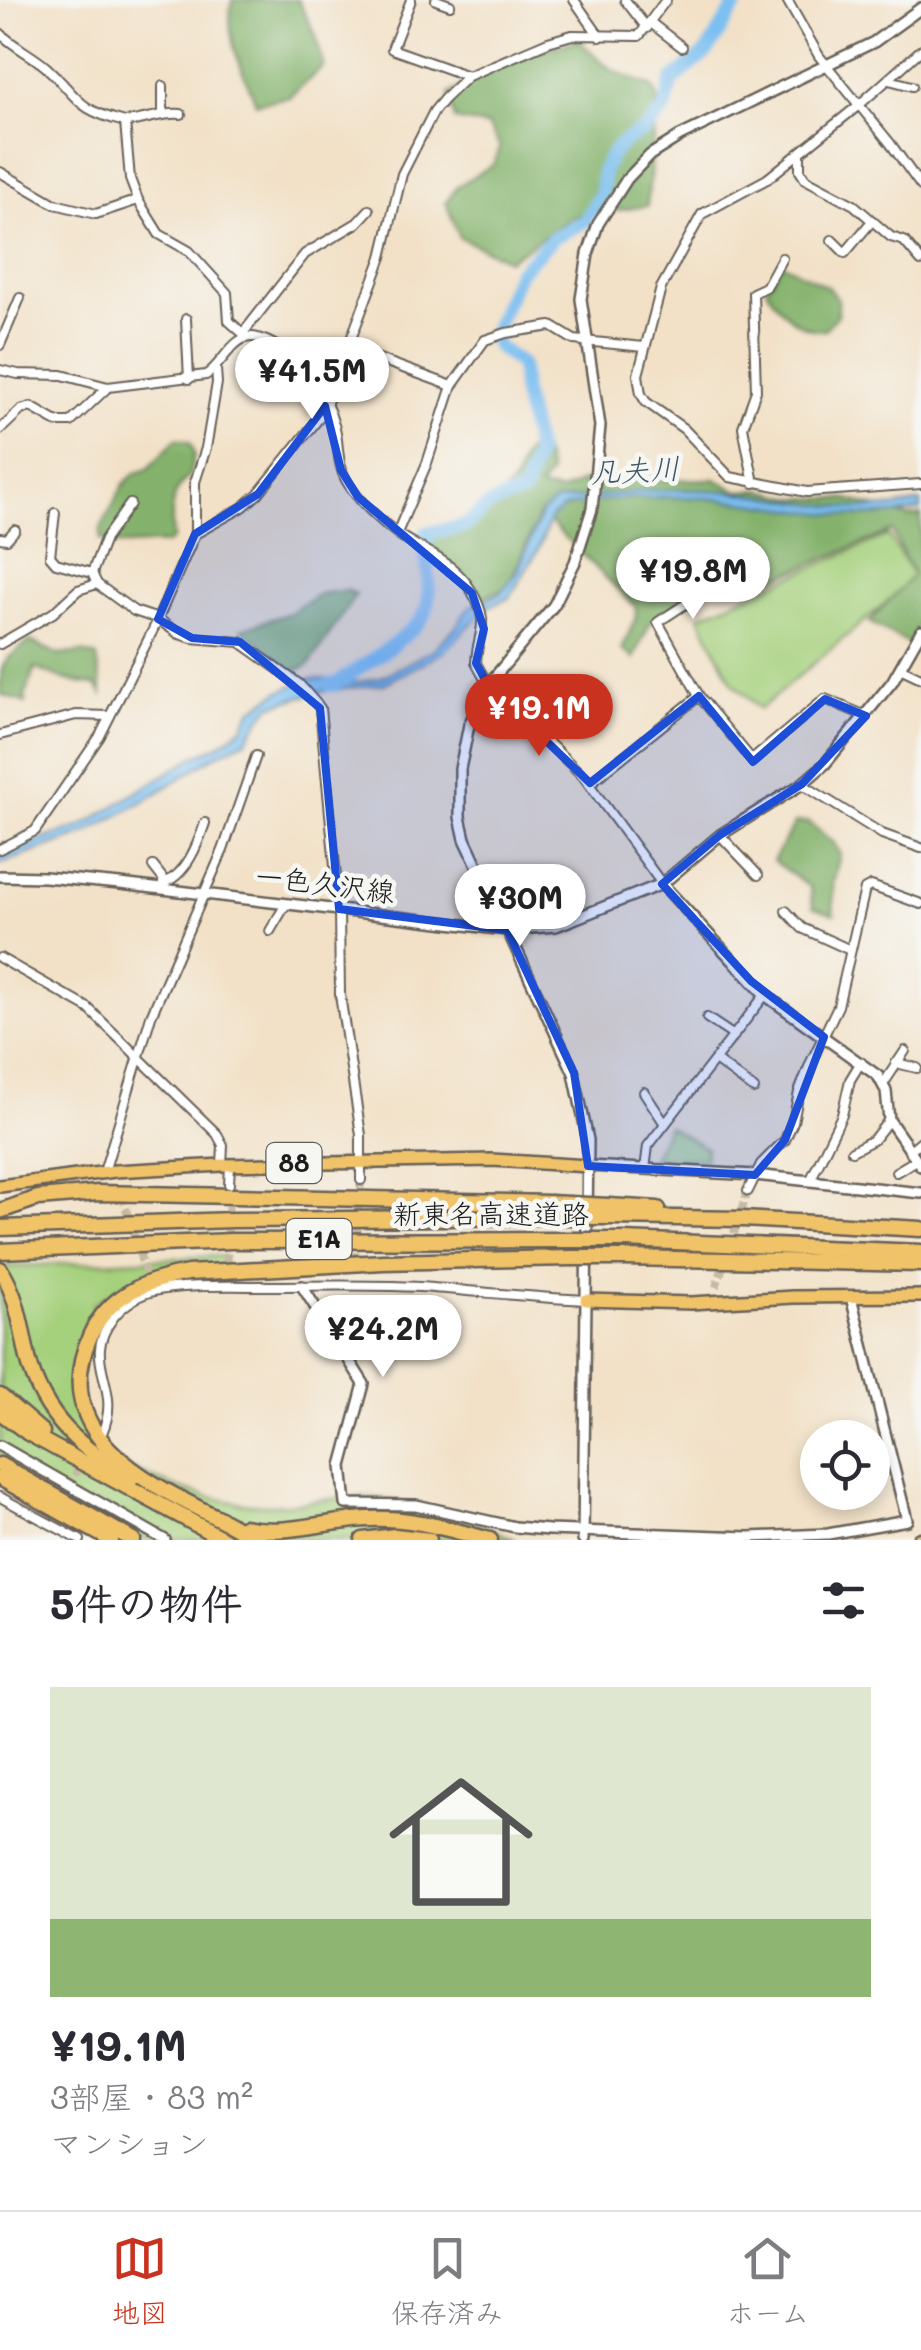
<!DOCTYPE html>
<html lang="ja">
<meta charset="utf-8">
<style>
:root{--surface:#fff;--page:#f2f2f3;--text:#2b2b33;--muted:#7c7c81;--line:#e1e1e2;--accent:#c8321e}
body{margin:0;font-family:Mali,"Klee One",sans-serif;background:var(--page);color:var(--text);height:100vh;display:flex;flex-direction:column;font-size:38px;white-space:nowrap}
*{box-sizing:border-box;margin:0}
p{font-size:32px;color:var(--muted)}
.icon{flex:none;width:55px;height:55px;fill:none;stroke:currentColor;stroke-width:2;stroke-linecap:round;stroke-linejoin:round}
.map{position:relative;height:1540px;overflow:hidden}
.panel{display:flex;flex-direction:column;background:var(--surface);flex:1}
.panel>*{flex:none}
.controls{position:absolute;left:800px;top:1420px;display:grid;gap:20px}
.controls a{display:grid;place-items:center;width:90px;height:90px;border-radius:50%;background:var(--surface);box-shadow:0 5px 15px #0003;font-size:50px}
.price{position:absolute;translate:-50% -85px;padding:0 22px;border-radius:35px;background:#fff;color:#222;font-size:32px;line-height:65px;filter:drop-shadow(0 2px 5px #0008)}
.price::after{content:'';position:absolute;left:50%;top:60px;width:30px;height:22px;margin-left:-15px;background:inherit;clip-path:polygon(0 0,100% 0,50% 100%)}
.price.current{background:var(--accent);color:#fff}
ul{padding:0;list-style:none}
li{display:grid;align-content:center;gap:20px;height:530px;padding:0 50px}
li+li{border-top:2px solid var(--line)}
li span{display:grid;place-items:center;height:310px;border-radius:0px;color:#555}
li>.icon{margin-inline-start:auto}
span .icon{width:180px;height:180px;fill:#fffc;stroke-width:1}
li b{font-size:42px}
h2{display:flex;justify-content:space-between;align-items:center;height:120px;padding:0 50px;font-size:42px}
.dock{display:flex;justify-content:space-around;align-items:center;height:140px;border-top:2px solid var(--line);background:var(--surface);font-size:28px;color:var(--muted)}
.dock a{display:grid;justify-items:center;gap:5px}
.dock .current{color:var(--accent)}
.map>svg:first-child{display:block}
</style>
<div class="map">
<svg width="921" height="1540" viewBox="0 0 921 1540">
<rect width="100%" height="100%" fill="#f6f6f2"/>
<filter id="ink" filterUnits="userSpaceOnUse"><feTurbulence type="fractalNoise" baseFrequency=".01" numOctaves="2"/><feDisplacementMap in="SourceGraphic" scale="20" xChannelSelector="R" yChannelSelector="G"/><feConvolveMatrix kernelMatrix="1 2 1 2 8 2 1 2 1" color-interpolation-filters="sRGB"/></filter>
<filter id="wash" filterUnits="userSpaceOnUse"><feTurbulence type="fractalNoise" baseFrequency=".0048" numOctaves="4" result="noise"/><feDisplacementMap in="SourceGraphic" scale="40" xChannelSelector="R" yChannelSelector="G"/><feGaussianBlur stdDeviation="2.25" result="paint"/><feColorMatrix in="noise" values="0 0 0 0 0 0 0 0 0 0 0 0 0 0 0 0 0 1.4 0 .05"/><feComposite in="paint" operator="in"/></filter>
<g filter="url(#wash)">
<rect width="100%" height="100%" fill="#f2e1c7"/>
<g fill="#a5d07c" stroke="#60764c" stroke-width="2.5">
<polygon points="888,535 915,578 760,709 732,682 699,616"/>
<polygon points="668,1126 706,1148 705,1159 652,1158"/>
<path d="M224 1256V1267H173L126 1285 94 1303 77 1393 89 1449C145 1476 204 1504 267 1505 309 1506 368 1485 407 1506L492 1529 515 1540H145L0 1459V1267Z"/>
</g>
<g fill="#84b26c" stroke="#506744" stroke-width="2.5">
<path d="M232 0H298L316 36 324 66 289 97 256 103C242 68 224 38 232 0Z"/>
<polygon points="578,40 613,71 653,87 658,98 647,206 573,217 508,260 459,237 446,202 458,186 494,164 500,147 488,126 455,120 449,94 505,60"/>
<path d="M782 263 827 287 838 299V314L824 330C799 332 779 309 766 289Z"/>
<path d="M176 439 190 442 194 455 189 477C169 490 171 516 173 538L167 544C145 541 121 551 100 539L101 528 124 484 134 474 148 469Z"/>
<polygon points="539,440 550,474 539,488 561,492 582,482 715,479 738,491 763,490 793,498 848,499 908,517 921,515 921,619 909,644 869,622 913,575 892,531 764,583 753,569 698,588 675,609 651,621 634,658 622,649 636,617 636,607 540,513 508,587 481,598 428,542 434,529 456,532 495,504 516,479 523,456"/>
<polygon points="346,590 356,594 309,665 294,672 241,629 290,613 319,594"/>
<path d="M30 641 59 655 82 652 97 657 102 694 95 685C76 684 54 676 35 668L25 696 26 703 0 694C0 660 4 661 30 641Z"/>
<polygon points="808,822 834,843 840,854 833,885 834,914 813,907 810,887 773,861 795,823"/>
</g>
<path fill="#7bbff1" stroke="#4c6e86" stroke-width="2.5" d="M652 490C675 490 698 489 721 491 789 496 853 519 921 502V510C857 524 799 509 735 501 686 495 612 495 564 508L551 518 537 552 509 598 488 607 443 652 384 684 317 692 270 706 246 740 215 756 151 797 83 835 0 864V854L82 826 195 756 221 744 243 727 251 710 280 691 310 679H336L353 683 380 678 434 649 456 627 469 607 499 594 516 574 542 512 556 501Z"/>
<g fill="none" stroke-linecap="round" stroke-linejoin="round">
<polyline stroke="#7bbff1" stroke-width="2.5" points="443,651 468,624"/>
<path stroke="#7bbff1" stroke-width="14" d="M329 685H335C356 669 418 633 426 611 433 588 424 558 427 533L465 526 489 505 524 492 537 452 523 394 521 365 498 347 492 337 518 273 554 237 585 221 602 192 603 170 613 152 625 141 646 129 665 109 672 81 707 52 739 0"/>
</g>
</g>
<g filter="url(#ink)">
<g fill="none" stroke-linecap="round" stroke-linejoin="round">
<g stroke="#c7baa5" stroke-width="8" stroke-dasharray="8 4" stroke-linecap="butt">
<polyline points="119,1185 149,1286"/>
<polyline points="730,1245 748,1191"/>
<polyline points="355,1272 361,1180"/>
<polyline points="227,1274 229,1184"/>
<polyline points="716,1287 726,1258"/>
<polyline points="68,1485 83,1462"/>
</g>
<g stroke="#676158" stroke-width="12">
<g id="minor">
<polyline points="411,0 392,49 468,76"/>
<polyline points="436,0 450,5"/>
<polyline points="574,0 600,37"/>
<polyline points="625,0 647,28"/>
<polyline points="787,0 819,56 890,143 921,186"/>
<polyline points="651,23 682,47"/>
<path d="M0 33C14 47 31 54 46 67 80 98 74 109 125 122L130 179 138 200 159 234 189 251 227 293 229 321 247 337"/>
<polyline points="921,50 859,105 767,179 702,214 661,288 638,375 641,394 646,402 684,429 730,477 807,492 921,484"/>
<polyline points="889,80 912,86"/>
<polyline points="163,86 163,115"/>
<path d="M125 122C144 121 162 112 181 114"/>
<polyline points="800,154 800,171 805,179 854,205 891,237 904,241 921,261"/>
<polyline points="0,172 55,204 96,214 138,200"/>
<polyline points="832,240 845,253 872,221"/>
<polyline points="186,319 189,379"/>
<polyline points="244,332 305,254 357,223 369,210"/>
<polyline points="0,345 20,298"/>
<polyline points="349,348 452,386"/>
<path d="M0 370 18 374 62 375 108 387 206 375C224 364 234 331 258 338 296 349 325 391 335 428 339 445 337 464 346 480 357 500 380 521 399 535 425 552 454 562 471 590 492 625 477 631 476 663L488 685 583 776 662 884"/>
<polyline points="0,430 21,410 31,407 57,422 71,422 108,387"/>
<polyline points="754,483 743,427 756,391 753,293 766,287 782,258"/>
<polyline points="55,513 50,556 56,563 92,573 97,584"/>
<polyline points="397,533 427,463 452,386 485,340 506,333 551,326 574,340 644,347"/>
<polyline points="195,534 243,507 258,494 323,413 382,257 402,174 434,111 444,99 468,76 548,42 572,35 639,36 666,0"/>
<polyline points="0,538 7,539 15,530"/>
<polyline points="92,573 105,539 130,504"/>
<polyline points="0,644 53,613 78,590 97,584 134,611 158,619 179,634 192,638 240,642 299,684 320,708 339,909 340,995 361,1135 361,1180"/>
<polyline points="902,669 921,678"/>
<polyline points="699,696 658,622 748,563"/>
<polyline points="0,735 76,715 109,716"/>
<polyline points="589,784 699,696 752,760 825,699 866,716"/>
<polyline points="802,784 882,834 921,848"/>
<polyline points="720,835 758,875"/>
<polyline points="0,849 35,831 100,736 153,630 195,534 195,482 206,448 217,383 216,369"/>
<polyline points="153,866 164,880 163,888"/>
<path d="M163 883C186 876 198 844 205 823"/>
<polyline points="786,911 802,928 850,950"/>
<polyline points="270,931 286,904"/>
<polyline points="0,958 88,1008 217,1134 223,1145 222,1165"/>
<polyline points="707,1018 734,1036"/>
<polyline points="715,1060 754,1089"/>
<polyline points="896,1063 917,1068"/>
<polyline points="884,1083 905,1051"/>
<polyline points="644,1092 665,1124"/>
<polyline points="852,1151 873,1140 889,1120"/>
<polyline points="909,1151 921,1141"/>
<polyline points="645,1169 648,1146 765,995"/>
<polyline points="104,1172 151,1016 223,850 256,756"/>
<polyline points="896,1172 916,1160"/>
<polyline points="811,1179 842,1115 850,1080 861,1062"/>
<polyline points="229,1184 230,1165"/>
<polyline points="748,1191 761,1164 785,1140 793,1122 799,1092 811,1062 838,1006 865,889 871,886 921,904"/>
<path d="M102 1433C124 1385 79 1362 113 1318 121 1307 136 1296 150 1292 180 1284 233 1286 265 1286 321 1286 378 1284 433 1288 485 1292 535 1298 586 1300"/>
<polyline points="0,1497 80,1540"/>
</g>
</g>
<g stroke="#676158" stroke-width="14">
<g id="tertiary">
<polyline points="0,876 45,877 120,884 507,930 556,926 662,884 765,995 878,1076 886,1091 889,1120 921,1166"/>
<polyline points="662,884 720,835 802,784 825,764 892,682 921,631"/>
<polyline points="588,1166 755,1175 921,1193"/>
<polyline points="302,1286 364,1384 342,1466 346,1504 416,1505 515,1527 549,1530 749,1537 828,1534 907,1520 851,1297"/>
<polyline points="0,1446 165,1540"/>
<polyline points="583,1540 588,1140 574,1073 465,839 460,817 460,769 469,725 488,685 554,605 575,562 592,509 600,426 581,299 588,254 598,224 627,179 650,155 680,136 874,42 921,8"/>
</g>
</g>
<g stroke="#676158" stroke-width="16">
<g id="primary">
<polyline points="0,1186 115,1171 222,1165 492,1160 588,1166"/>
<polyline points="586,1300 691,1303 793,1297 921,1296"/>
</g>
</g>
<g stroke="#676158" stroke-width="19">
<g id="motorway">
<polyline points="609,1206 658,1209"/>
<polyline points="0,1211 38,1198 98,1193 550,1203"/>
<polyline points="609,1217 743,1219 921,1229"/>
<polyline points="0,1228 233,1220 548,1217"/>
<polyline points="624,1240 921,1252"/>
<polyline points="0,1251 231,1241 563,1240"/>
<polyline points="624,1258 921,1264"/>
<path d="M0 1269C18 1296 21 1328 28 1358 42 1414 82 1454 134 1476"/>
<polyline points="0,1396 42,1432"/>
<polyline points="0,1412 28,1433 225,1540"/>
<polyline points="0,1465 133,1540"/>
<polyline points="0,1478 111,1540"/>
<path d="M244 1527C286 1536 325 1521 368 1519 411 1517 448 1529 490 1540"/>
<path d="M260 1540C244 1533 228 1522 212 1515 142 1480 48 1433 90 1336 108 1295 147 1280 188 1273L383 1262 572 1258"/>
<polyline points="363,1540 395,1536 429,1540"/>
<polyline points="920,1540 921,1540"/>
</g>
</g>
<use href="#minor" stroke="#fff" stroke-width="8"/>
<use href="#tertiary" stroke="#fff" stroke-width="9"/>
<use href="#primary" stroke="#f1c369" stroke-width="11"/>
<use href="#motorway" stroke="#f1c369" stroke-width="14"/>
<g stroke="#676158" stroke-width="19" stroke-linecap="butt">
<g id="motorway-bridge">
<polyline points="550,1203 609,1206"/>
<polyline points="548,1217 609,1217"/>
<polyline points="563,1240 624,1240"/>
<polyline points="572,1258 624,1258"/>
</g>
</g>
<use href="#motorway-bridge" stroke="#f1c369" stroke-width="14"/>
</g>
</g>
<path fill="#1d4ed8" fill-opacity="0.2" stroke="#1d4ed8" stroke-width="8" stroke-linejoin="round" d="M325 406 341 470 358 497 472 593 484 629 476 663 488 685 590 783 699 696 753 762 825 699 866 716 802 784 720 835 662 884 751 981 824 1037 785 1140 755 1175 588 1166 574 1073 507 930 339 909 320 708 240 642 192 638 158 619 195 534 258 494Z"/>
<g text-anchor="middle" stroke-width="9" stroke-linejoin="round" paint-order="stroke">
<g fill="#f6f6f2" stroke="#5d5d5c" stroke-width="2.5">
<rect x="266.5" y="1143" width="55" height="40" rx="8"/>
<rect x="286.5" y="1219" width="65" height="40" rx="8"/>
</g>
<g font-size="25" font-weight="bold" fill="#1c1c1c">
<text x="294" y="1172">88</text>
<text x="319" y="1248">E1A</text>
</g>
<g font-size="28" fill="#1c1c1c" stroke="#f6f6f2">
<text transform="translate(325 884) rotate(7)" y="10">一色久沢線</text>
<text x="491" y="1224">新東名高速道路</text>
</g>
<g font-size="30" font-style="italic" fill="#3d5567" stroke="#f6f6f2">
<text transform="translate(635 471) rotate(-3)" y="10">凡夫川</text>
</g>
</g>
</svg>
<div class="controls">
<a><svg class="icon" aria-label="locate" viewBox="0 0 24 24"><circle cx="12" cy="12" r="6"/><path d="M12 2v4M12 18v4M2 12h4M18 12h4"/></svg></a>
</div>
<b class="price" style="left:312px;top:422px">¥41.5M</b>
<b class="price" style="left:693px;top:622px">¥19.8M</b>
<b class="price current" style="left:539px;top:759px">¥19.1M</b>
<b class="price" style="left:520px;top:949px">¥30M</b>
<b class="price" style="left:383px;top:1380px">¥24.2M</b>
</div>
<section class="panel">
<h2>5件の物件<svg class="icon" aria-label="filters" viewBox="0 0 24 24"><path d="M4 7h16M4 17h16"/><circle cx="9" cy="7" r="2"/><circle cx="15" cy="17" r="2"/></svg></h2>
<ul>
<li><span style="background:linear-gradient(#dfe7d0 75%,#8fb573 0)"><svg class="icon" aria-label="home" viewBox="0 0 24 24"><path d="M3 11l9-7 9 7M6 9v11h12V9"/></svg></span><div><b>¥19.1M</b><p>3部屋 · 83 m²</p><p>マンション</p></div></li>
</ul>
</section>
<nav class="dock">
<a class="current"><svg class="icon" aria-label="map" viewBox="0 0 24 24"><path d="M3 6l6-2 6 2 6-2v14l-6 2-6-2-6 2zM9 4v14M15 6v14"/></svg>地図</a>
<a><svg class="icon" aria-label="saved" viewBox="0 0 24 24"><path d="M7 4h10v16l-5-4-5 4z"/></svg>保存済み</a>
<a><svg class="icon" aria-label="home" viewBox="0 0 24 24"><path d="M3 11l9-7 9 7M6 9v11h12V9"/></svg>ホーム</a>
</nav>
